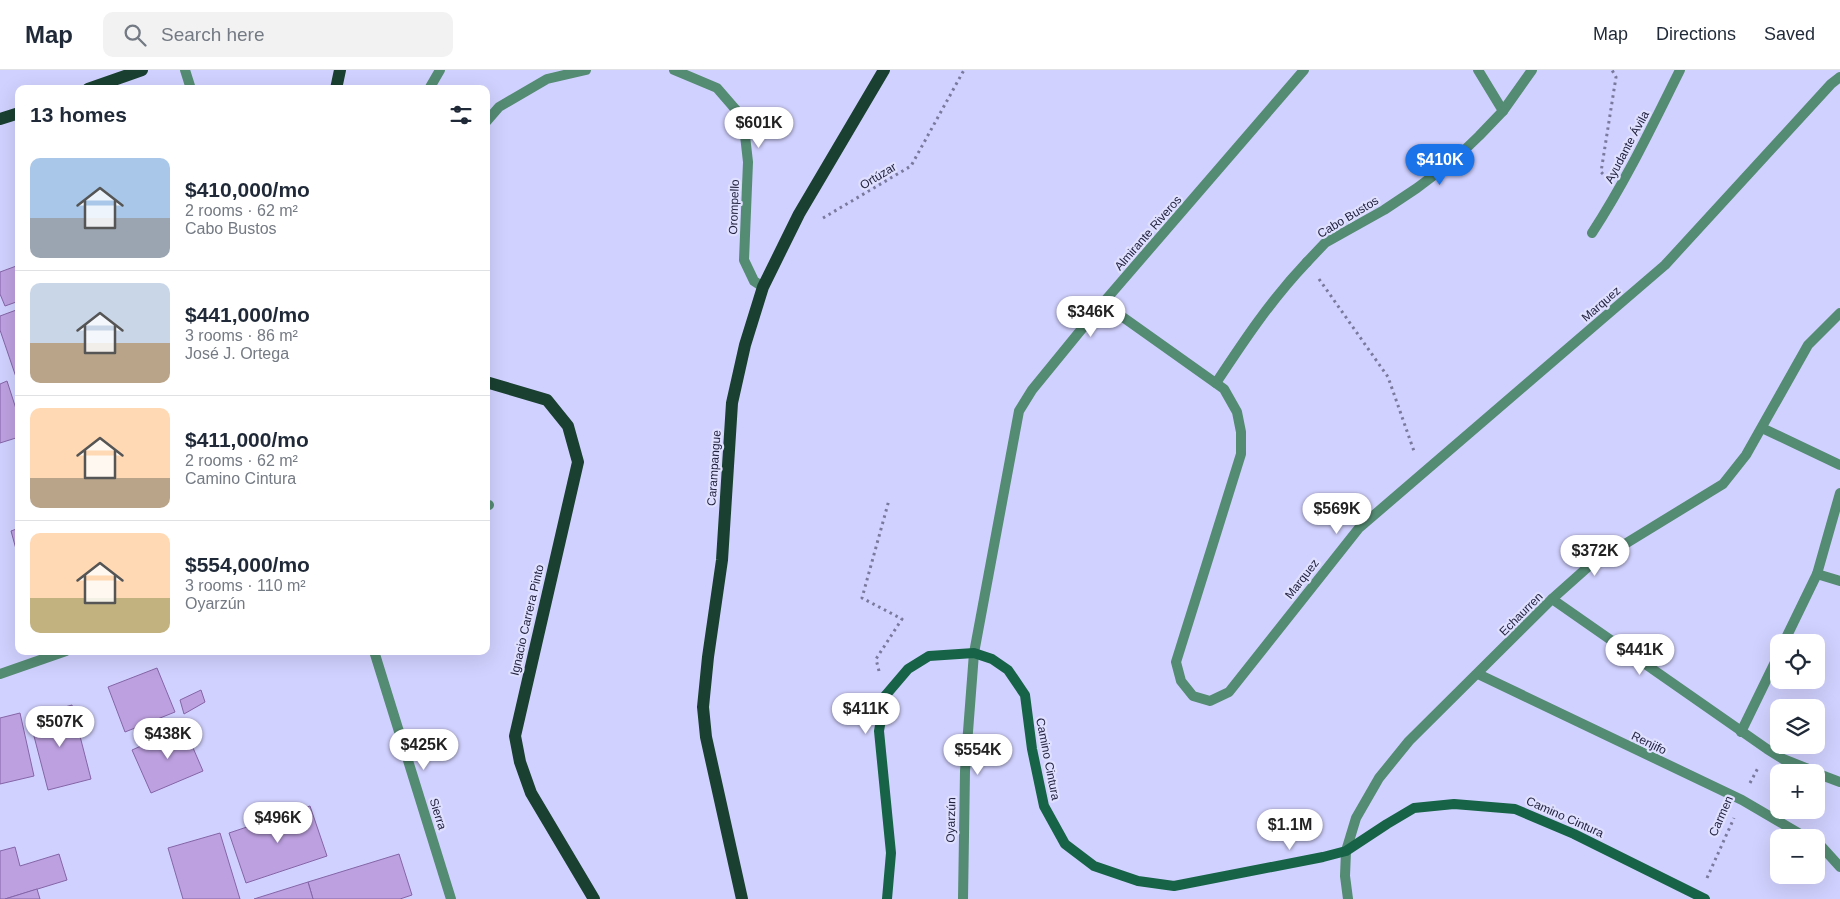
<!DOCTYPE html>
<meta charset="utf-8">
<style>
:root{--surface:#fff;--page:#f2f2f3;--text:#1f2937;--muted:#747a83;--line:#e0e1e3;--accent:#1a73e8}
body{margin:0;font-family:Arial,sans-serif;background:var(--page);color:var(--text);height:100vh;display:flex;flex-direction:column;font-size:19px;white-space:nowrap}
*{box-sizing:border-box;margin:0}
p{font-size:16px;color:var(--muted)}
.icon{flex:none;width:28px;height:28px;fill:none;stroke:currentColor;stroke-width:2;stroke-linecap:round;stroke-linejoin:round}
.map{position:relative;flex:1;overflow:hidden}
.details{position:absolute;left:15px;top:15px;width:475px;height:570px;display:flex;flex-direction:column;background:var(--surface);border-radius:10px;box-shadow:0 5px 20px #0002}
.details>*{flex:none}
.controls{position:absolute;left:1770px;top:564px;display:grid;gap:10px}
.controls a{display:grid;place-items:center;width:55px;height:55px;border-radius:10px;background:var(--surface);box-shadow:0 5px 20px #0002;font-size:25px}
.price{position:absolute;translate:-50% -42px;padding:0 11px;border-radius:18px;background:#fff;color:#222;font-size:16px;line-height:32px;filter:drop-shadow(0 1px 2px #0008)}
.price::after{content:'';position:absolute;left:50%;top:30px;width:15px;height:11px;margin-left:-8px;background:inherit;clip-path:polygon(0 0,100% 0,50% 100%)}
.price.selected{background:var(--accent);color:#fff}
ul{padding:0;list-style:none}
li{display:flex;align-items:center;gap:15px;height:125px;padding:0 15px}
li+li{border-top:1px solid var(--line)}
li span{display:grid;place-items:center;flex:none;width:140px;height:100px;border-radius:10px;color:#555}
li>.icon{margin-inline-start:auto}
span .icon{width:60px;height:60px;fill:#fffc;stroke-width:1}
li b{font-size:21px}
h2{display:flex;justify-content:space-between;align-items:center;height:60px;padding:0 15px;font-size:21px}
header{display:flex;align-items:center;gap:30px;box-sizing:border-box;height:70px;padding:0 25px;background:var(--surface);border-bottom:1px solid var(--line)}
header strong{font-size:24px}
nav{display:flex;gap:28px;margin-inline-start:auto;font-size:18px}
.search{width:350px;height:45px;background:var(--page);display:flex;align-items:center;gap:12px;box-sizing:border-box;padding:0 18px;border-radius:10px;color:var(--muted);font-size:19px}
.map>svg:first-child{display:block}
</style>
<header>
<strong>Map</strong>
<div class="search"><svg class="icon" aria-label="search" viewBox="0 0 24 24"><circle cx="10" cy="10" r="6"/><path d="M15 15l6 6"/></svg>Search here</div>
<nav><a>Map</a><a>Directions</a><a>Saved</a></nav>
</header>
<div class="map">
<svg width="1840" height="829" viewBox="0 0 1840 829">
<rect width="100%" height="100%" fill="#d1d1ff"/>
<g fill="#bda0e0" stroke="#8465a7">
<polygon points="19,195 19,231 5,236 0,224 0,202"/>
<polygon points="19,239 19,313 18,313 0,260 0,246"/>
<polygon points="7,311 19,348 19,367 0,373 0,314"/>
<polygon points="19,458 19,490 11,461"/>
<polygon points="157,598 175,642 125,662 108,617"/>
<polygon points="201,620 205,632 184,644 180,630"/>
<polygon points="72,635 91,709 48,720 29,647"/>
<polygon points="20,643 34,706 0,714 0,648"/>
<polygon points="184,657 203,701 151,723 132,680"/>
<polygon points="310,736 327,786 246,813 229,763"/>
<polygon points="220,763 240,829 183,829 168,778"/>
<polygon points="15,777 20,796 59,784 67,810 5,829 0,829 0,781"/>
<polygon points="399,784 412,825 400,829 313,829 308,812"/>
<polygon points="308,812 313,829 254,829"/>
<polygon points="37,819 40,829 5,829"/>
</g>
<g fill="none" stroke-linecap="round" stroke-linejoin="round">
<g stroke="#79789d" stroke-width="3" stroke-dasharray="2.5 4" stroke-linecap="butt">
<polyline points="1603,104 1601,102 1616,7 1612,0"/>
<polyline points="823,148 911,96 964,0"/>
<polyline points="1319,209 1388,307 1415,384"/>
<polyline points="879,601 876,589 902,549 862,528 889,430"/>
<polyline points="1750,713 1759,696"/>
<polyline points="1707,808 1734,748"/>
</g>
<g stroke="#548b73" stroke-width="10">
<path d="M1592 163C1626 111 1652 56 1680 0"/>
<path d="M1216 313C1245 269 1271 230 1307 192"/>
<polyline points="1817,504 1840,511"/>
<polyline points="1784,572 1817,504 1840,423"/>
<polyline points="1478,604 1742,730 1807,768"/>
<polyline points="1741,662 1779,584"/>
<polyline points="1816,773 1822,777 1840,797"/>
</g>
<g stroke="#548b73" stroke-width="10">
<polyline points="185,0 191,19"/>
<polyline points="1478,0 1503,41"/>
<polyline points="1307,192 1325,173 1384,140 1417,118 1454,90 1479,66 1503,41 1532,0"/>
<polyline points="1103,233 1224,319 1237,342 1241,362 1241,384 1176,592 1181,611 1193,626 1210,631 1229,622 1359,458 1665,195 1831,14 1840,7"/>
<polyline points="1762,358 1840,395"/>
<polyline points="486,436 489,435"/>
<polyline points="1552,529 1767,679 1783,689 1816,702"/>
<polyline points="374,581 451,829"/>
<polyline points="974,583 1019,341 1032,320 1103,233 1304,0"/>
<polyline points="0,604 66,581"/>
<polyline points="1816,703 1840,712"/>
<polyline points="1348,829 1345,806 1346,781 1356,748 1379,708 1409,671 1552,529 1589,496 1723,414 1746,385 1808,275 1840,243"/>
</g>
<g stroke="#548b73" stroke-width="10">
<polyline points="674,0 717,18 743,48 748,92 744,190 754,211 763,217"/>
<polyline points="429,19 440,0"/>
<polyline points="486,52 499,37 547,9 586,0"/>
<polyline points="963,829 965,701 974,583"/>
</g>
<polyline stroke="#176348" stroke-width="10" points="887,829 891,783 879,661 885,626 908,599 929,586 974,583 992,589 1008,600 1025,625 1032,679 1044,736 1065,774 1094,796 1138,811 1174,816 1323,787 1346,781 1387,754 1414,738 1454,734 1515,739 1574,764 1705,829"/>
<g stroke="#194031" stroke-width="12">
<polyline points="88,19 142,0"/>
<polyline points="336,19 340,0"/>
<polyline points="0,49 19,43"/>
<polyline points="486,312 547,330 568,356 578,392 515,666 520,692 531,723 594,829"/>
<polyline points="742,829 706,667 703,637 708,587 722,490 732,333 745,275 763,217 799,144 884,0"/>
</g>
</g>
<g text-anchor="middle" stroke-width="4.5" stroke-linejoin="round" paint-order="stroke">
<g font-size="12" fill="#24233f" stroke="#dfe0ff">
<text transform="translate(1627 77) rotate(-62)" y="4">Ayudante Ávila</text>
<text transform="translate(878 106) rotate(-31)" y="4">Ortúzar</text>
<text transform="translate(734 137) rotate(-88)" y="4">Orompello</text>
<text transform="translate(1348 147) rotate(-31)" y="4">Cabo Bustos</text>
<text transform="translate(1148 163) rotate(-49)" y="4">Almirante Riveros</text>
<text transform="translate(1601 234) rotate(-41)" y="4">Marquez</text>
<text transform="translate(714 398) rotate(-86)" y="4">Carampangue</text>
<text transform="translate(1302 509) rotate(-52)" y="4">Marquez</text>
<text transform="translate(1521 544) rotate(-45)" y="4">Echaurren</text>
<text transform="translate(527 550) rotate(-77)" y="4">Ignacio Carrera Pinto</text>
<text transform="translate(1649 673) rotate(26)" y="4">Renjifo</text>
<text transform="translate(1048 689) rotate(79)" y="4">Camino Cintura</text>
<text transform="translate(438 744) rotate(73)" y="4">Sierra</text>
<text transform="translate(1721 746) rotate(-66)" y="4">Carmen</text>
<text transform="translate(1565 747) rotate(24)" y="4">Camino Cintura</text>
<text transform="translate(951 750) rotate(-89)" y="4">Oyarzún</text>
</g>
</g>
</svg>
<div class="controls">
<a><svg class="icon" aria-label="locate" viewBox="0 0 24 24"><circle cx="12" cy="12" r="6"/><path d="M12 2v4M12 18v4M2 12h4M18 12h4"/></svg></a>
<a><svg class="icon" aria-label="layers" viewBox="0 0 24 24"><path d="M12 4l9 5-9 5-9-5zM3 14l9 5 9-5"/></svg></a>
<a>+</a>
<a>−</a>
</div>
<b class="price" style="left:759px;top:79px">$601K</b>
<b class="price selected" style="left:1440px;top:116px">$410K</b>
<b class="price" style="left:1091px;top:268px">$346K</b>
<b class="price" style="left:1337px;top:465px">$569K</b>
<b class="price" style="left:1595px;top:507px">$372K</b>
<b class="price" style="left:1640px;top:606px">$441K</b>
<b class="price" style="left:866px;top:665px">$411K</b>
<b class="price" style="left:60px;top:678px">$507K</b>
<b class="price" style="left:168px;top:690px">$438K</b>
<b class="price" style="left:424px;top:701px">$425K</b>
<b class="price" style="left:978px;top:706px">$554K</b>
<b class="price" style="left:278px;top:774px">$496K</b>
<b class="price" style="left:1290px;top:781px">$1.1M</b>
<section class="details">
<h2>13 homes<svg class="icon" aria-label="filters" viewBox="0 0 24 24"><path d="M4 7h16M4 17h16"/><circle cx="9" cy="7" r="2"/><circle cx="15" cy="17" r="2"/></svg></h2>
<ul>
<li><span style="background:linear-gradient(#a9c7e8 60%,#9aa5b1 0)"><svg class="icon" aria-label="home" viewBox="0 0 24 24"><path d="M3 11l9-7 9 7M6 9v11h12V9"/></svg></span><div><b>$410,000/mo</b><p>2 rooms · 62 m²</p><p>Cabo Bustos</p></div></li>
<li><span style="background:linear-gradient(#c9d6e8 60%,#b9a48a 0)"><svg class="icon" aria-label="home" viewBox="0 0 24 24"><path d="M3 11l9-7 9 7M6 9v11h12V9"/></svg></span><div><b>$441,000/mo</b><p>3 rooms · 86 m²</p><p>José J. Ortega</p></div></li>
<li><span style="background:linear-gradient(#ffd9b3 70%,#b9a48a 0)"><svg class="icon" aria-label="home" viewBox="0 0 24 24"><path d="M3 11l9-7 9 7M6 9v11h12V9"/></svg></span><div><b>$411,000/mo</b><p>2 rooms · 62 m²</p><p>Camino Cintura</p></div></li>
<li><span style="background:linear-gradient(#ffd9b3 65%,#c2b280 0)"><svg class="icon" aria-label="home" viewBox="0 0 24 24"><path d="M3 11l9-7 9 7M6 9v11h12V9"/></svg></span><div><b>$554,000/mo</b><p>3 rooms · 110 m²</p><p>Oyarzún</p></div></li>
</ul>
</section>
</div>
